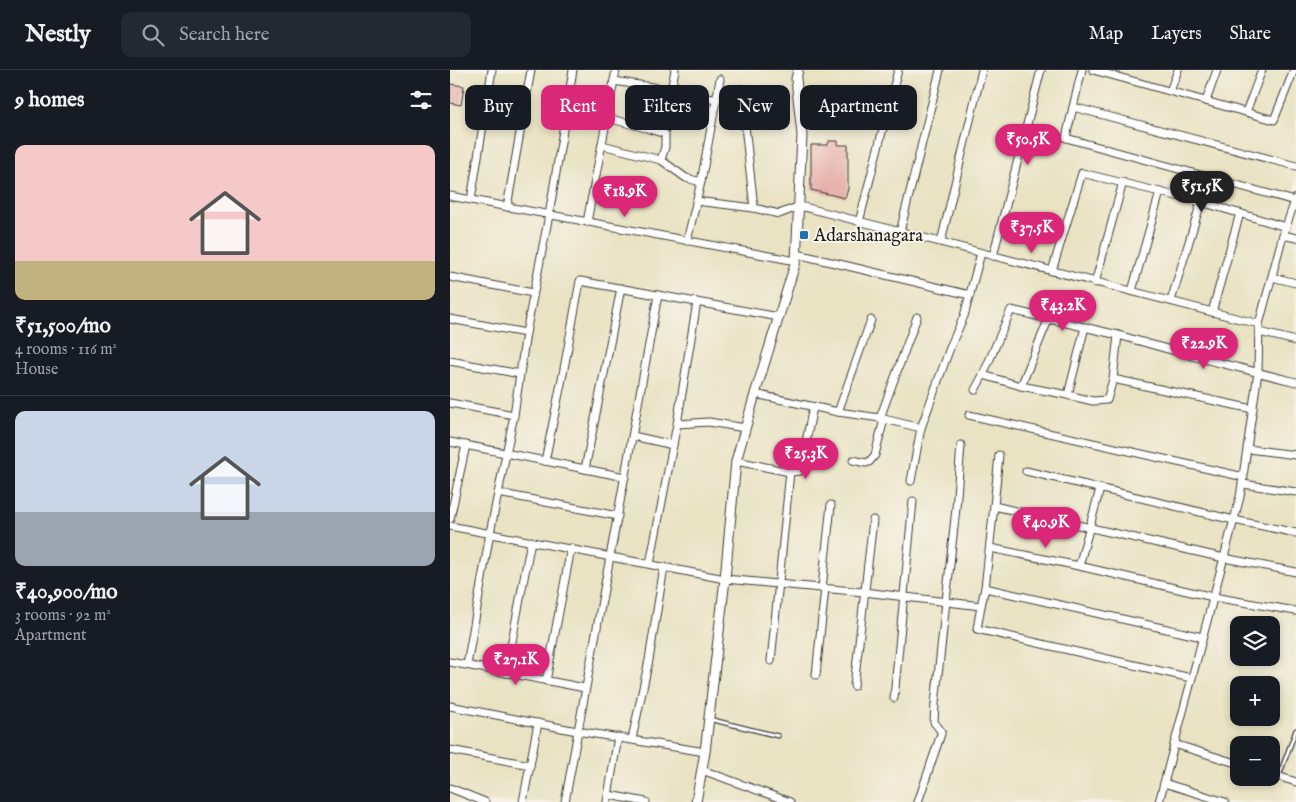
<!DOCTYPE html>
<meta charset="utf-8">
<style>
:root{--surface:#171b24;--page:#242831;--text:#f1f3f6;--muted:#9ea1a6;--line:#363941;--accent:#db2777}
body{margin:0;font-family:"IM FELL English",serif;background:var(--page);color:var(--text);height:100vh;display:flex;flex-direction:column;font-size:19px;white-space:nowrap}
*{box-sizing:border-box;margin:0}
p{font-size:16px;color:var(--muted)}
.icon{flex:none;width:28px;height:28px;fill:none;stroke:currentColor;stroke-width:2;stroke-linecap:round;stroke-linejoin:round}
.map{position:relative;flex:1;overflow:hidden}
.panel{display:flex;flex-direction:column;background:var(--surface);width:450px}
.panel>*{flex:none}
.hud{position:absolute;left:15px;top:15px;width:475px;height:45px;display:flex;gap:10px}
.buttons{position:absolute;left:780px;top:546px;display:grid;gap:10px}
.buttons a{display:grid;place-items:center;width:50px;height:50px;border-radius:10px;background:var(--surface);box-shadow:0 2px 8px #0003;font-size:25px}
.price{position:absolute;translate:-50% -42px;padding:0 11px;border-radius:18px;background:var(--accent);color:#fff;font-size:16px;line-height:32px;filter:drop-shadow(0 1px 2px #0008)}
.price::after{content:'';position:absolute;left:50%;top:30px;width:15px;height:11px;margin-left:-8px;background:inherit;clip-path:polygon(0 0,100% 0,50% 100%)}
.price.on{background:#222;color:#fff}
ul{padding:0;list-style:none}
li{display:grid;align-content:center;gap:10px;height:265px;padding:0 15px}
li+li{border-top:1px solid var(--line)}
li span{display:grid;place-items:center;height:155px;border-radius:10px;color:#555}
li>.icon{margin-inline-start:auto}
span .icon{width:90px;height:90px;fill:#fffc;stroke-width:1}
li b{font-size:21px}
h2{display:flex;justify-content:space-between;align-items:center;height:60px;padding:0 15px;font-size:21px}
.pill{padding:0 18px;border-radius:10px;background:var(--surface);box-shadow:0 2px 8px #0003;font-size:18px;line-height:45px}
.pill.on{background:var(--accent);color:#fff}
header{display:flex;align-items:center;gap:30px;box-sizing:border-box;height:70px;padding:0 25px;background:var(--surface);border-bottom:1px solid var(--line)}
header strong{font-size:24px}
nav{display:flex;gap:28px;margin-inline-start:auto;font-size:18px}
.search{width:350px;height:45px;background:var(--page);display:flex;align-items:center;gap:12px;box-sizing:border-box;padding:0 18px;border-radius:10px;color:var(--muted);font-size:19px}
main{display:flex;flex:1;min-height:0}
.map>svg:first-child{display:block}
</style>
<header>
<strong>Nestly</strong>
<div class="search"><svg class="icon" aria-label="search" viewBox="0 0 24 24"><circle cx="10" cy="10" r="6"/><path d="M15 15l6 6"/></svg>Search here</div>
<nav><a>Map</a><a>Layers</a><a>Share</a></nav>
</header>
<main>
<section class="panel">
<h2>9 homes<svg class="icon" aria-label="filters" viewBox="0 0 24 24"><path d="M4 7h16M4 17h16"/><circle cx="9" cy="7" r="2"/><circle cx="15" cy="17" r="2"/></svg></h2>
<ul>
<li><span style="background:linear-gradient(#f6c9c9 75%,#c2b280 0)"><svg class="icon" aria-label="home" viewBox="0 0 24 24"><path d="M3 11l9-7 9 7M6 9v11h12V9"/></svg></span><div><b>₹51,500/mo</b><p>4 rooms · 116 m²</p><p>House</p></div></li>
<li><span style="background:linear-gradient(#c9d6e8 65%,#9aa5b1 0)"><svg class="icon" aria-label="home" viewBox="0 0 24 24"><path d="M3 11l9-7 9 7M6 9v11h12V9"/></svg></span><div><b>₹40,900/mo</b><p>3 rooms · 92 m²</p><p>Apartment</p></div></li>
</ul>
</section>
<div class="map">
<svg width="846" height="732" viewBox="0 0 846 732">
<rect width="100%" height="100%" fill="#f7f3e8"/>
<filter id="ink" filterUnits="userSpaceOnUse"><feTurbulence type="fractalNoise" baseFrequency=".02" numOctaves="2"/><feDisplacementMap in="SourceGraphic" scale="10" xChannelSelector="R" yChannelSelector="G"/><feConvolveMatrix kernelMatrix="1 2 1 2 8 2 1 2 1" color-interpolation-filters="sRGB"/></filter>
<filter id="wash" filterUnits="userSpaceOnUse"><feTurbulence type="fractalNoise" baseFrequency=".0096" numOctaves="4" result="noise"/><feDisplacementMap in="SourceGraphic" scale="20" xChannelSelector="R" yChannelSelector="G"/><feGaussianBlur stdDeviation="1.12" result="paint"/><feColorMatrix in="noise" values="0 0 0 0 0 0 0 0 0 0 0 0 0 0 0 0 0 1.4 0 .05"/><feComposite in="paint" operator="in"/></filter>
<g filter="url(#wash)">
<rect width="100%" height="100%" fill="#e9e3c3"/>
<g id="blocks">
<g fill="#e6afaa">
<polygon points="0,14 14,16 11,35 0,33"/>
<polygon points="379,71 388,71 388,75 398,75 398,119 395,128 361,120 361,75 378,75"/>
</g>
</g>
</g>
<g filter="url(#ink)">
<use href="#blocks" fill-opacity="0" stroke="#3b3a35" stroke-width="1"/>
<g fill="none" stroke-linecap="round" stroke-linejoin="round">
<g stroke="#3b3a35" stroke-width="5.5">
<g id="service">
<polyline points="259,649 328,666"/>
<polyline points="829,706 846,660"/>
</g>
</g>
<g stroke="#3b3a35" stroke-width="9">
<g id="minor">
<polyline points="632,0 623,37 846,96"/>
<polyline points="643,0 824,50 844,0"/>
<polyline points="164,11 221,20 267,30"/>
<polyline points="291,19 304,138"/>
<polyline points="221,20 225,0"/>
<polyline points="720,21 728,0"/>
<polyline points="756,31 767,0"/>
<polyline points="623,37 616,68 845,131"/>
<polyline points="796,42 812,0"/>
<polyline points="157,48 196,58 215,64 215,77 211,90"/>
<polyline points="152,75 211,90 236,108 251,112"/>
<polyline points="0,126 346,191"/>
<polyline points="21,130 42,0"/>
<polyline points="246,131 304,138 329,144 350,136 809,254"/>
<polyline points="57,137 81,0"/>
<polyline points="137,152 166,0"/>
<polyline points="409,152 448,0"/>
<polyline points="450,162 490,0"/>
<polyline points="833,165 846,168"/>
<polyline points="237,171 251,112 270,9"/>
<polyline points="491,172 532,0"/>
<polyline points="347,184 520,225"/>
<polyline points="543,186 591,0"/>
<polyline points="602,201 632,103 751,132 836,157"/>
<polyline points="0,207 83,223"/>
<polyline points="822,207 846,213"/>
<polyline points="645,213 673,112"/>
<polyline points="682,221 710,122"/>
<polyline points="721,231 751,132"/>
<polyline points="762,242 790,143"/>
<polyline points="0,249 76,263"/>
<polyline points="809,262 846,271"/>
<polyline points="668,265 663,309 803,339"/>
<polyline points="0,291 70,304"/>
<polyline points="663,309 657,330 643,331 613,324 571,316 533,305 561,240 668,265 742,286 846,312"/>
<polyline points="571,316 599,248"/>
<polyline points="525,320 533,305"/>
<polyline points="305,324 388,342 430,348 471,358 501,275 514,246 531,183"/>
<polyline points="618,325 635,257"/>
<polyline points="0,333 64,345"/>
<polyline points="388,342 421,250"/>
<polyline points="519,345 794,407"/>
<polyline points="430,348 467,247"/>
<polyline points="227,354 259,352 295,358"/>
<polyline points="183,366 223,375"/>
<polyline points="0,372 175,407"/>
<polyline points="798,379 846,385"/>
<polyline points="403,390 416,393 419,392 425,385 434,349"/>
<polyline points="95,391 113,304 130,211 329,247"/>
<polyline points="286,391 340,402 350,401 363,337"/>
<polyline points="135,399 171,218"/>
<polyline points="576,401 784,450 846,463"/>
<polyline points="461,411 471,358"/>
<polyline points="793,414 846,422"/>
<polyline points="48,423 168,446"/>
<polyline points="544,436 549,385"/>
<polyline points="0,449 16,375"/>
<polyline points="0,456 275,509 414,522 531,536 527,559 741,608"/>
<polyline points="540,478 629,496 650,419"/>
<polyline points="200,494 227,354 247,232"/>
<polyline points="629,496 763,527 846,541"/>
<polyline points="372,518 381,435"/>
<polyline points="535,518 752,567"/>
<polyline points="531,536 535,518 544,436 774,488 846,502"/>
<polyline points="321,591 340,402"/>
<polyline points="0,592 135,618"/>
<polyline points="17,595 40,463 64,345 76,263 99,145 123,0"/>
<polyline points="56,603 81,471"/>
<polyline points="366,605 375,518"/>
<polyline points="96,611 121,478"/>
<polyline points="404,616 423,450"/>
<polyline points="444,628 463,431"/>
<polyline points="0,636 127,661 255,682"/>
<polyline points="182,669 199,590 214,497"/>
<polyline points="724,674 789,694"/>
<polyline points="0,680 80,695"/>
<polyline points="252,700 340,732"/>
<polyline points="821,704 846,712"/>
<polyline points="714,713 775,732"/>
<polyline points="0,718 35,732"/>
<polyline points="159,725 196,732"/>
<polyline points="73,732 88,653"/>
<polyline points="115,732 208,225"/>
<polyline points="157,732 168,667"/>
<polyline points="468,732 491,664 491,661 484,652 485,634 506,438 511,375"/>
<polyline points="709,732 790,427 808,302 809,254 833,165 846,128"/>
</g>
</g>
<g stroke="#3b3a35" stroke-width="11">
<polyline id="tertiary" points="246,732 255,682 275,509 286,391 305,324 346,191 352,65 346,9 348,0"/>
</g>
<use href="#service" stroke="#fff" stroke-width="3"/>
<use href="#minor" stroke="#fff" stroke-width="7"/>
<use href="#tertiary" stroke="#fff" stroke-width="9"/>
</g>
</g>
<rect fill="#1f6fb2" stroke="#f7f3e8" stroke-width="2" x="349" y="160" width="10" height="10" rx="2.5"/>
<g text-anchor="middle" stroke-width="4" stroke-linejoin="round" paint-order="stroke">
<g font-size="18" fill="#1c1c1c" stroke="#f7f3e8" text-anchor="start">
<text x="364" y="171">Adarshanagara</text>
</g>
</g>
</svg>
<div class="buttons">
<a><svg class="icon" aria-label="layers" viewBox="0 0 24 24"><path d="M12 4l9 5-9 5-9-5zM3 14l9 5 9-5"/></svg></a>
<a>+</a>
<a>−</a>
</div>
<b class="price" style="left:578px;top:96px">₹50.5K</b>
<b class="price on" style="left:752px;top:143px">₹51.5K</b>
<b class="price" style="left:175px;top:148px">₹18.9K</b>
<b class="price" style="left:582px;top:184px">₹37.5K</b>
<b class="price" style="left:613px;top:262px">₹43.2K</b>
<b class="price" style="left:754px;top:300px">₹22.9K</b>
<b class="price" style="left:356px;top:410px">₹25.3K</b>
<b class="price" style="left:596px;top:479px">₹40.9K</b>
<b class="price" style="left:66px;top:616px">₹27.1K</b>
<div class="hud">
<a class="pill">Buy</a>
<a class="pill on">Rent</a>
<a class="pill">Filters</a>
<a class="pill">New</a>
<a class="pill">Apartment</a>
</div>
</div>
</main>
